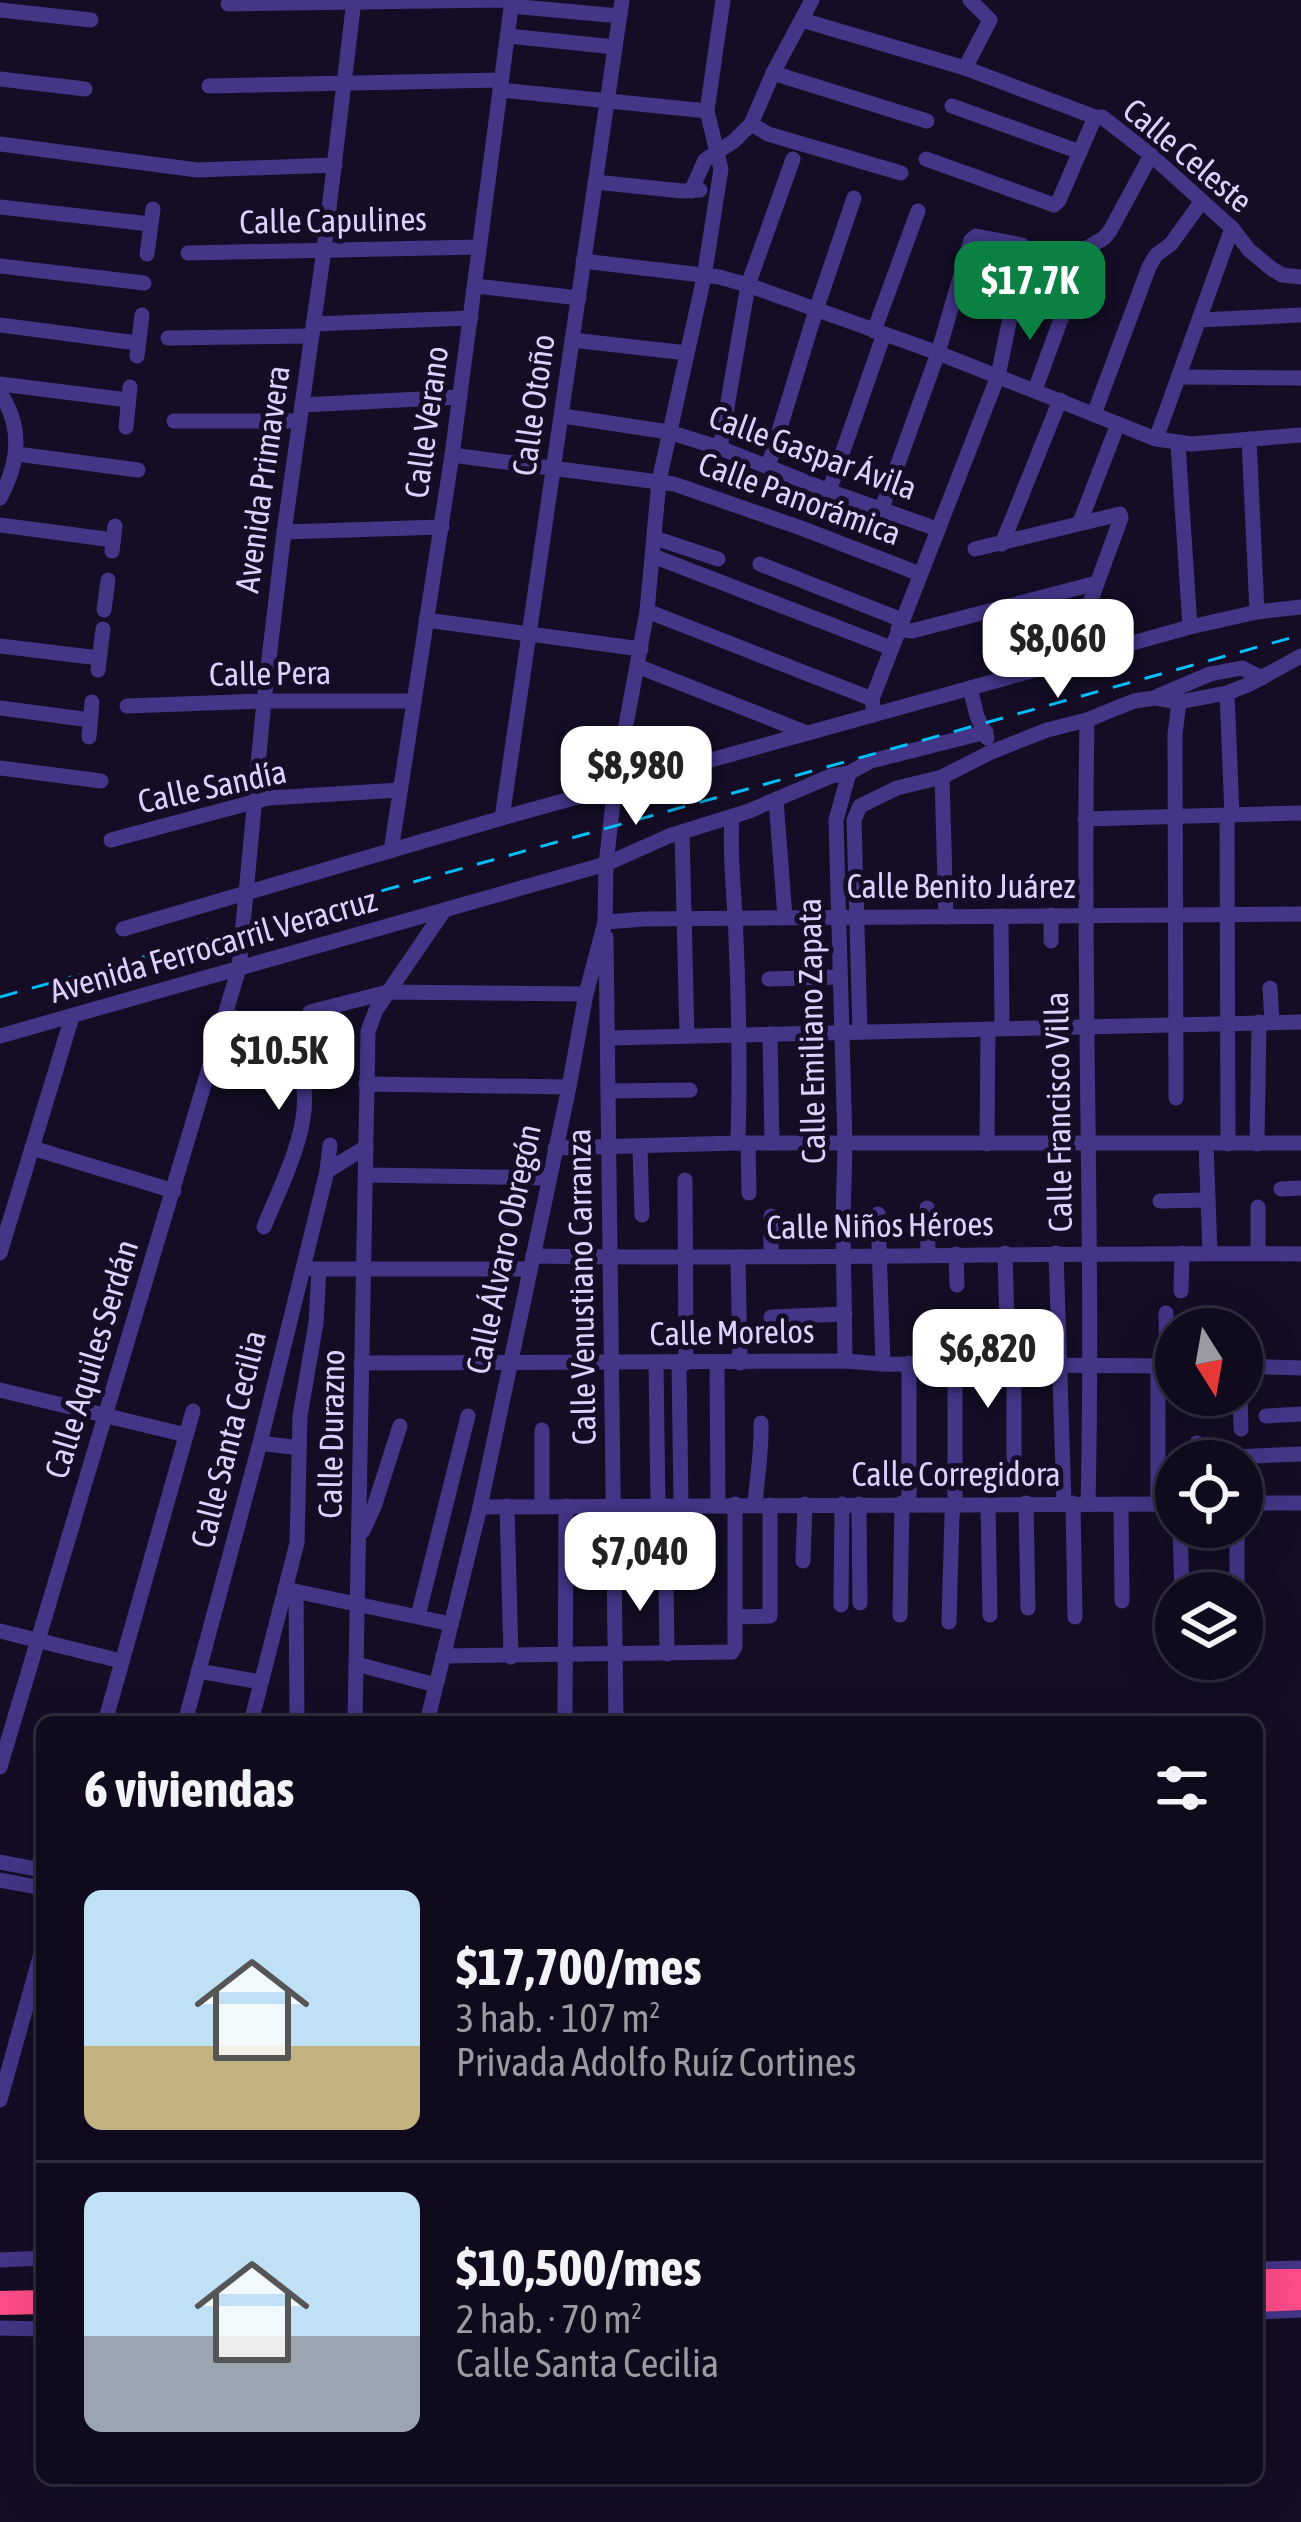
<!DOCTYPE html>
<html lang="es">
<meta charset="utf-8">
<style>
:root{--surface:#0f0a1c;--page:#1d1829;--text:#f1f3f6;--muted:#9b9aa3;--line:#2f2b3b;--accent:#0b8043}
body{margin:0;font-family:"Asap Condensed",sans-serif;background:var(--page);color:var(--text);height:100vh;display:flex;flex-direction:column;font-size:45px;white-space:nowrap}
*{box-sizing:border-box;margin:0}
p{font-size:39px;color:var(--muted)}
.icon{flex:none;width:66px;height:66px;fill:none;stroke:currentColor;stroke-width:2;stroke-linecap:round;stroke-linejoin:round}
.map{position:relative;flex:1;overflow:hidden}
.details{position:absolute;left:36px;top:1716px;width:1227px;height:768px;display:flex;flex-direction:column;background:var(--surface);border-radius:18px;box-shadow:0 12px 48px #0002,0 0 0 3px var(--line)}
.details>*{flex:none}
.needle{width:78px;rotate:169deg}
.controls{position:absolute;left:1155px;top:1308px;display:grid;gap:24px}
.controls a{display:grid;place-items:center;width:108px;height:108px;border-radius:50%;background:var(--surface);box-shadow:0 12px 48px #0002,0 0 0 3px var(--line);font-size:60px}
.price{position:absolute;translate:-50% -102px;padding:0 27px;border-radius:24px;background:#fff;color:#222;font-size:39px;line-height:78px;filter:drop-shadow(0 3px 6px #0008)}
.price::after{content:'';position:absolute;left:50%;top:72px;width:36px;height:27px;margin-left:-18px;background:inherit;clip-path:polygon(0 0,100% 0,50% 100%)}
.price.selected{background:var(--accent);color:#fff}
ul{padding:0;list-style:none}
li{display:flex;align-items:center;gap:36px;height:300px;padding:0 48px}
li+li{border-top:3px solid var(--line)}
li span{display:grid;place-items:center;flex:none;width:336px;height:240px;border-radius:18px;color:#555}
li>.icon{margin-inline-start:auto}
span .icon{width:144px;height:144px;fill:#fffc;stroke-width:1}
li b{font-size:51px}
h2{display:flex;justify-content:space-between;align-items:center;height:144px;padding:0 48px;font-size:51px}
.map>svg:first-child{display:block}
</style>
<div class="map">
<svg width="1301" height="2522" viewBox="0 0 1301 2522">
<rect width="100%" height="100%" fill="#140d25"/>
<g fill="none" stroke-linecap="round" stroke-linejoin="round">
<g stroke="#443587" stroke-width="15">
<polyline points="228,4 501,0 511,1 521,7 620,16"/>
<polyline points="0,10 91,20"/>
<polyline points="802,20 965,68 1095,117 1102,117 1151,155 1232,228 1249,250 1272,269 1282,275 1301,277"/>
<polyline points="508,36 615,47"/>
<polyline points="965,68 990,20 970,0"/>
<polyline points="773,73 927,121"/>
<polyline points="0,79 85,89"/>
<polyline points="209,86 501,80"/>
<polyline points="500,90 707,111"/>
<polyline points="952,106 1080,152"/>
<polyline points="751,124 768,134 901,173"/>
<polyline points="0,144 197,170 335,165"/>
<polyline points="926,159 1054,205 1059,200 1095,117"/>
<polyline points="595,182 682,191 700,190"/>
<polyline points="691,191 705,160 734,141 751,124 773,73 812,0"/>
<polyline points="0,207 150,224"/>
<polyline points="188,253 479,247"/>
<polyline points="147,254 153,209"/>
<polyline points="583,261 719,277 748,285 938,353 1156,439 1192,444 1301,435"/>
<polyline points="0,266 144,283"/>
<polyline points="476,286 579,298"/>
<polyline points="1199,320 1301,315"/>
<polyline points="313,324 471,318"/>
<polyline points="0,325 137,343"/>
<polyline points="874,331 918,211"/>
<polyline points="168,338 311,336"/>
<polyline points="572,340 687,353"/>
<polyline points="137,356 142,315"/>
<polyline points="1179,377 1301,378"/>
<polyline points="0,384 128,400"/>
<polyline points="1035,390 1087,248 1104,238 1110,231 1151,155"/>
<path d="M0 393C23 427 19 463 0 498"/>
<polyline points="302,405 460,397"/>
<polyline points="1094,414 1149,267 1156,255 1171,244 1202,201"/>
<polyline points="563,416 669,432 720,448 829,491 937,529"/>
<polyline points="174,421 299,421"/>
<polyline points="126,427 130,387"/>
<polyline points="1156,439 1232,228"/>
<polyline points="1249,439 1257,612"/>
<polyline points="1178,444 1190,627"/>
<polyline points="720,448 748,285 793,159"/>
<polyline points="17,454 138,470"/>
<polyline points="452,455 674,484 801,528 920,574"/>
<polyline points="768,467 816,310 854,198"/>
<polyline points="829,491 884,334"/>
<polyline points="1080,522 1118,424"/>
<polyline points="0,525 113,540"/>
<polyline points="284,532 442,527"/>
<polyline points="655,538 718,559"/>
<polyline points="1002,544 1060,400"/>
<polyline points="975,549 1120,514 1121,518 1069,660"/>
<polyline points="112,551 115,526"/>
<polyline points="653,556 891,648"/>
<polyline points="760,564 902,620"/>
<polyline points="104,610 108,580"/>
<polyline points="647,611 872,699"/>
<polyline points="426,620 641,649"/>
<polyline points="898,629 912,631 1097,583"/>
<polyline points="0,646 99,658"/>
<polyline points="637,666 807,733"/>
<polyline points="98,670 103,629"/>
<polyline points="970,688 977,716 987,738"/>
<polyline points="1227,693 1232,815"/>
<polyline points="1158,696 1210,674 1242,668 1262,678"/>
<polyline points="127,706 264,701 414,701"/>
<polyline points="0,708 90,720"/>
<polyline points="874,715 872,699 998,376 1024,250 1022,245 976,236 971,240 938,353 882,508"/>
<path d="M1087 720C1082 981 1094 1243 1088 1504"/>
<polyline points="89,737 92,702"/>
<polyline points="0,768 101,781"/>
<polyline points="942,777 946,917"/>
<polyline points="776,800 785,917"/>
<polyline points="1227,815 1228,1144"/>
<path d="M732 817C729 858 735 897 736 938 739 1006 740 1074 738 1143"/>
<polyline points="502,818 622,0"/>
<polyline points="1085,819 1301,813"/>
<polyline points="682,833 687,1036"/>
<polyline points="111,840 268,798 400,790"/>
<polyline points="391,851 452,455 512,0"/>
<polyline points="1001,916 1002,1028"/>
<polyline points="605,922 645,919 1301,914"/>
<polyline points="123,929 502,818 1190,627 1257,612 1301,607"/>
<polyline points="606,937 616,1722"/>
<polyline points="1051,941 1051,915"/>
<polyline points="769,979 839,977"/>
<polyline points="1270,988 1272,1022"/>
<polyline points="310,1012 388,992 586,994"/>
<path d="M226 1014C247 1023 268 1031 284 1047 332 1093 284 1176 264 1227"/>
<polyline points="860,1031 854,820 860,806 897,788 942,777 989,753 1047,730 1087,720 1134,701 1155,698 1179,702 1227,693 1250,684 1301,656"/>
<polyline points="770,1034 772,1143"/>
<polyline points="0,1036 606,864 669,836 749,811 831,776 849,773 871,761 986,732"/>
<polyline points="609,1038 1301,1022"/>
<polyline points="366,1084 569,1087"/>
<polyline points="608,1091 690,1090"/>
<polyline points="1176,1098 1175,734 1179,702"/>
<polyline points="748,1143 749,1193"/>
<polyline points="987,1144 988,1029"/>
<polyline points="1206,1144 1210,1253"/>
<polyline points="1257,1144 1259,1022"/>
<polyline points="640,1147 642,1215"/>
<polyline points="32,1148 174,1191"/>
<polyline points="555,1148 738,1143 1301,1143"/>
<polyline points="327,1171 366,1147"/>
<polyline points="367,1175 548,1178"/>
<polyline points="685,1180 686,1363"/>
<polyline points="1281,1189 1301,1188"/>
<polyline points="1160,1201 1208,1200"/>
<polyline points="927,1208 928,1254"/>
<polyline points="878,1214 883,1364"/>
<polyline points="0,1253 72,1017"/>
<polyline points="1005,1253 1008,1364"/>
<polyline points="1056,1253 1064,1503"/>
<polyline points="956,1254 957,1285"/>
<polyline points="1258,1254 1258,1207"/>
<polyline points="771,1255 771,1216"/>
<path d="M533 1256C789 1260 1045 1252 1301 1254"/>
<polyline points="738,1258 740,1363"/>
<polyline points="312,1269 530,1269"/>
<polyline points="1181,1291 1182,1253"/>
<polyline points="1166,1313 1167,1366"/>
<polyline points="771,1317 845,1314"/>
<polyline points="1229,1328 1229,1329"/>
<polyline points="1201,1329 1201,1318"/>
<polyline points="845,1361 843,1221 845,1144 836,820 849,773"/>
<polyline points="361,1363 845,1361 883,1364 1176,1366"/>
<polyline points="656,1363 658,1506"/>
<polyline points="679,1363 681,1505"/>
<polyline points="717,1363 718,1504"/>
<polyline points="909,1363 909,1503"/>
<polyline points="1014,1364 1014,1458"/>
<polyline points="1158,1366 1158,1504"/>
<polyline points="1242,1366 1301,1368"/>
<polyline points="0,1390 186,1435"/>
<polyline points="1216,1395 1216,1403"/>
<polyline points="1240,1395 1241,1429"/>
<polyline points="1266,1416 1301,1414"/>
<polyline points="260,1443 299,1448"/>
<polyline points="1233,1457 1301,1454"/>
<polyline points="1197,1461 1197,1443"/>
<polyline points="1026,1503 1028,1608"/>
<polyline points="1073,1503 1075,1617"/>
<polyline points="1242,1503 1301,1503"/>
<polyline points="859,1504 860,1603"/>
<polyline points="988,1504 990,1615"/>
<polyline points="1121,1504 1122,1601"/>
<path d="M755 1505C757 1476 762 1452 761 1423"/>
<polyline points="507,1506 511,1657"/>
<polyline points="542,1506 542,1430"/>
<polyline points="665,1506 667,1654"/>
<polyline points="480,1507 1176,1504"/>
<polyline points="1180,1527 1182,1593"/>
<polyline points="363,1531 374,1507 400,1426"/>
<polyline points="803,1561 805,1504"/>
<polyline points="285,1589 451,1624"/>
<polyline points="296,1591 297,1722"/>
<polyline points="1237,1593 1237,1527"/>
<polyline points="841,1605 842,1504"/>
<polyline points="900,1615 902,1503"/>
<polyline points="418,1616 468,1416"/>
<polyline points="735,1617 770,1616 770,1505"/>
<polyline points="949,1622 952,1515 955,1503 955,1364"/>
<polyline points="0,1631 121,1661"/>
<polyline points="443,1656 732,1652 735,1647 735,1504"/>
<polyline points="356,1664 436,1685"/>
<polyline points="198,1671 261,1682"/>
<polyline points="105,1722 193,1411"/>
<polyline points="185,1722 260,1443 327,1171 330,1145"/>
<polyline points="251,1722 297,1543 300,1416 316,1323 319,1269"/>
<polyline points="355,1722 368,1031 376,1010 443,912"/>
<polyline points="427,1722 480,1507 569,1087 586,994 605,922 606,864 615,785 647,611 659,481 704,277 721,169 707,111 723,0"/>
<polyline points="434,1722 467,1722"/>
<polyline points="565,1722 566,1506"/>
<polyline points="0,1767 239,968 264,701 284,532 324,250 354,0"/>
<polyline points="0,1862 42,1870"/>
<polyline points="0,1880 42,1888"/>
<polyline points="0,2100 42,1950"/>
<polyline points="0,2260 42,2258"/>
<polyline points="1257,2269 1301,2268"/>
<polyline points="1257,2312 1301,2310"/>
<polyline points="0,2328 42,2329"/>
</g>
<g stroke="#ff4c88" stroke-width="24">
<polyline points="1257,2281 1301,2281"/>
<polyline points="1257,2300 1301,2298"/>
<polyline points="0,2303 42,2302"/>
</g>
<polyline stroke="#00bffc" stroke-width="3" stroke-dasharray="18 15" stroke-linecap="butt" points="0,997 1301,635"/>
</g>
<g text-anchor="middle" stroke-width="10" stroke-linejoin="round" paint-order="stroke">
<g font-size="33" fill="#ddd1ff" stroke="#140d25">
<text transform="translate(1188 155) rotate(40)" y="12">Calle Celeste</text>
<text transform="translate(333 220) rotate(-1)" y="12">Calle Capulines</text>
<text transform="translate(533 405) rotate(-82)" y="12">Calle Otoño</text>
<text transform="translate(426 422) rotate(-82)" y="12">Calle Verano</text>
<text transform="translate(813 452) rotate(20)" y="12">Calle Gaspar Ávila</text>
<text transform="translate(262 479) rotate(-82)" y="12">Avenida Primavera</text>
<text transform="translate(800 498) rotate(20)" y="12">Calle Panorámica</text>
<text transform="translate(270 673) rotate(-1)" y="12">Calle Pera</text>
<text transform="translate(212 786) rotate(-12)" y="12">Calle Sandía</text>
<text x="961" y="898">Calle Benito Juárez</text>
<text transform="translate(213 945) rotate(-16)" y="12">Avenida Ferrocarril Veracruz</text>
<text transform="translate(811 1031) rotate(-91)" y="12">Calle Emiliano Zapata</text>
<text transform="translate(1058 1112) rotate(-91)" y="12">Calle Francisco Villa</text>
<text transform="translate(880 1225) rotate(-1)" y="12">Calle Niños Héroes</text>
<text transform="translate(503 1249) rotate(-78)" y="12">Calle Álvaro Obregón</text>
<text transform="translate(581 1287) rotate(-91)" y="12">Calle Venustiano Carranza</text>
<text transform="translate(732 1332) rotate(-1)" y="12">Calle Morelos</text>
<text transform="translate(91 1359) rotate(-73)" y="12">Calle Aquiles Serdán</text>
<text transform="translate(331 1434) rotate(-89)" y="12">Calle Durazno</text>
<text transform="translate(228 1439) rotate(-76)" y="12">Calle Santa Cecilia</text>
<text x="956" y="1486">Calle Corregidora</text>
</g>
</g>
</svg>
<div class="controls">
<a><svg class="needle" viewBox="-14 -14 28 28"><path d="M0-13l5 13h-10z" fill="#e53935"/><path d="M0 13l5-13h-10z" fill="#9b9aa3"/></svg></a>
<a><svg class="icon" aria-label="locate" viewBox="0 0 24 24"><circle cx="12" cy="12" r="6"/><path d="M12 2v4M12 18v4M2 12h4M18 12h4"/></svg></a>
<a><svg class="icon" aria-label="layers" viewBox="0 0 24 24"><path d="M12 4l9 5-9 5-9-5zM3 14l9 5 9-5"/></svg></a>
</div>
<b class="price selected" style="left:1030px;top:343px">$17.7K</b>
<b class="price" style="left:1058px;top:701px">$8,060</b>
<b class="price" style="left:636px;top:828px">$8,980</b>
<b class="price" style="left:279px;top:1113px">$10.5K</b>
<b class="price" style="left:988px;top:1411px">$6,820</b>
<b class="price" style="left:640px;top:1614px">$7,040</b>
<section class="details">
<h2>6 viviendas<svg class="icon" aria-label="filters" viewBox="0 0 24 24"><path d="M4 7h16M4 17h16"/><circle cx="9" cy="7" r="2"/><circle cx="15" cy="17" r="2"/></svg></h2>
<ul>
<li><span style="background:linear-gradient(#bfe0f5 65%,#c2b280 0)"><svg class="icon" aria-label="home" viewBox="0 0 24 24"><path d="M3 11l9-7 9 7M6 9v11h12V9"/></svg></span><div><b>$17,700/mes</b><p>3 hab. · 107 m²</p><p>Privada Adolfo Ruíz Cortines</p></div></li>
<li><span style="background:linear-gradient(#bfe0f5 60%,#9aa5b1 0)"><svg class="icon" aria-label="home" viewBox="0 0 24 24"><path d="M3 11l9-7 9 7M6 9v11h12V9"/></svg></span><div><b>$10,500/mes</b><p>2 hab. · 70 m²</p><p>Calle Santa Cecilia</p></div></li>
</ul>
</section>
</div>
